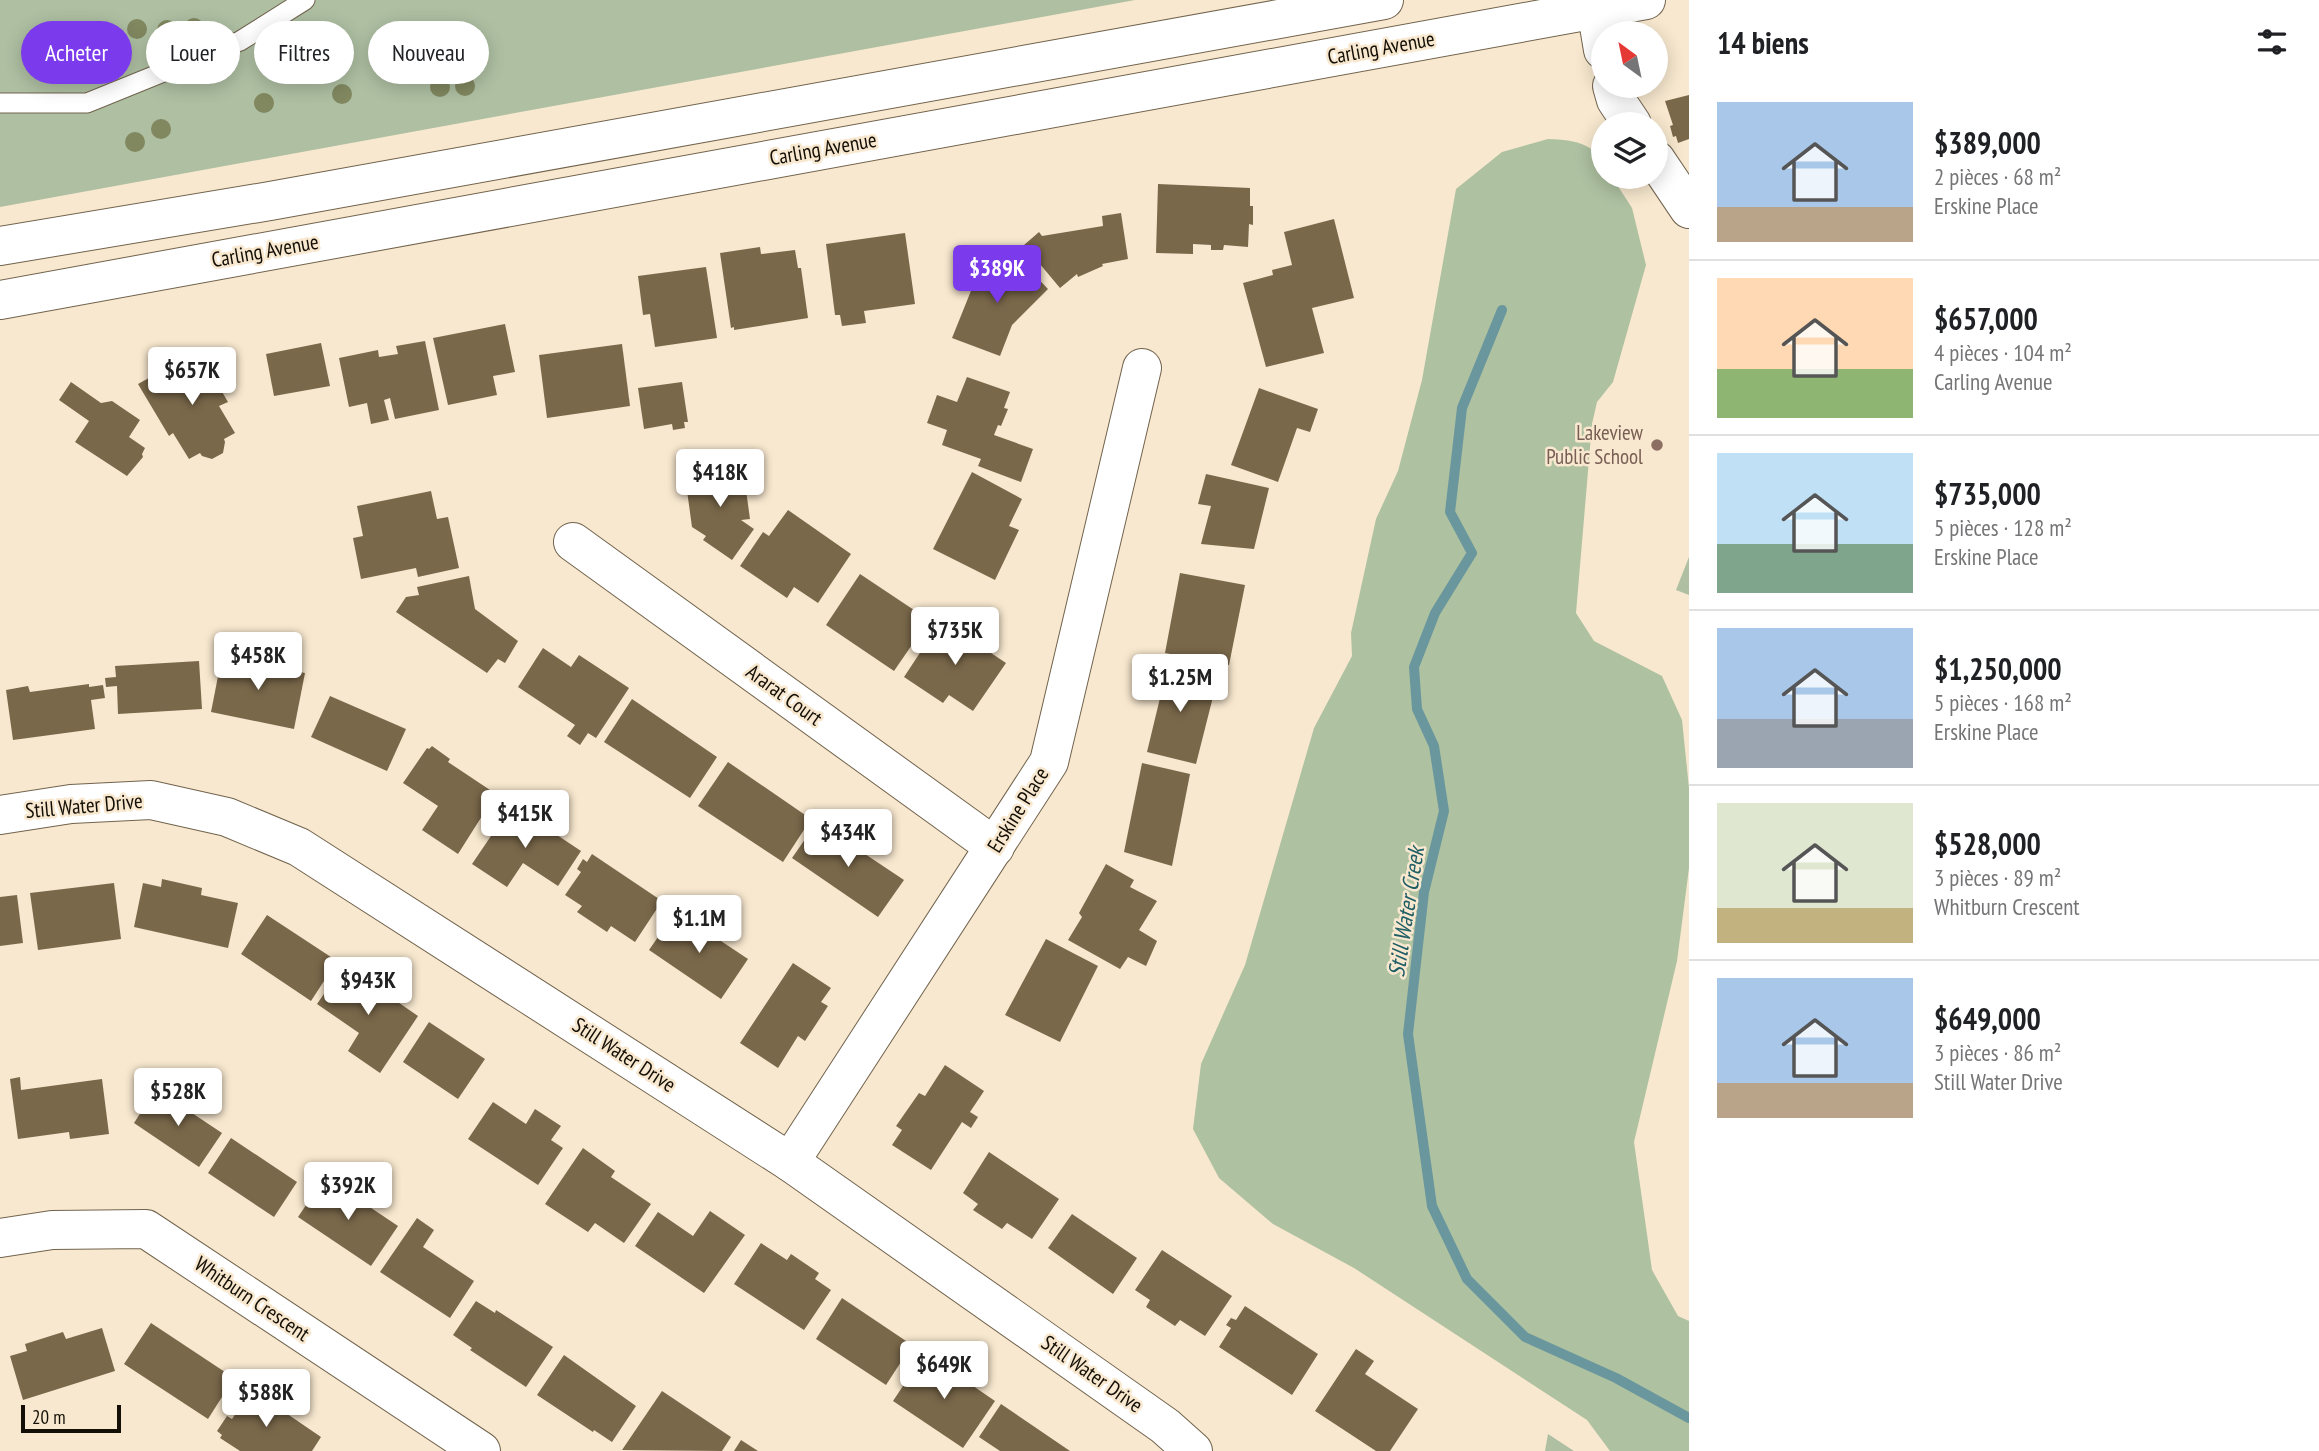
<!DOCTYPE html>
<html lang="fr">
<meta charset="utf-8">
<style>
:root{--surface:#fff;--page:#f6f6f6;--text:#202124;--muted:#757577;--line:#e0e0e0;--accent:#7c3aed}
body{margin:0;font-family:"PT Sans Narrow",sans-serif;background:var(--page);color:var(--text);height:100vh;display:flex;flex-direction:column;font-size:26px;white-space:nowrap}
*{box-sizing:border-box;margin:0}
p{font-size:23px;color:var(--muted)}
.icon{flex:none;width:38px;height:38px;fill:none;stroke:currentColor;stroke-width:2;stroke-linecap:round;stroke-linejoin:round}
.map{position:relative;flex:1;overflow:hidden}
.side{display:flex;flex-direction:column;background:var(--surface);width:630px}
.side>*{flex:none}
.banner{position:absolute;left:21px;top:21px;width:665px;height:63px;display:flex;gap:14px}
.needle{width:46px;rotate:327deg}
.fabs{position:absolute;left:1591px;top:21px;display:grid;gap:14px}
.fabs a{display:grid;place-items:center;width:77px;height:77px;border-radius:50%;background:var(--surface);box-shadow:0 4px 18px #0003;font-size:35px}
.scale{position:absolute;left:21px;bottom:18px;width:100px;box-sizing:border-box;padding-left:7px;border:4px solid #140f06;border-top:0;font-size:19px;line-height:24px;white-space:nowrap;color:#140f06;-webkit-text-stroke:5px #f8e8cf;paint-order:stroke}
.price{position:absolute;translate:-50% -60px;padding:0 16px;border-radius:7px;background:#fff;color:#222;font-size:23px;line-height:46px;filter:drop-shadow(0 2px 4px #0008)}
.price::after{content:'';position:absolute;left:50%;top:42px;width:21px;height:16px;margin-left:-10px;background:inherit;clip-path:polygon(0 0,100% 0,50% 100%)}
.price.selected{background:var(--accent);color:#fff}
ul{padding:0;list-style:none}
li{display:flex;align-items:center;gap:21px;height:175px;padding:0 28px}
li+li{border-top:2px solid var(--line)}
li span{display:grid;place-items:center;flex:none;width:196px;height:140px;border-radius:0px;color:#555}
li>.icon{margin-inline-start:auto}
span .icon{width:84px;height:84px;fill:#fffc;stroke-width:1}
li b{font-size:30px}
h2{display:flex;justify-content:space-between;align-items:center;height:84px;padding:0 28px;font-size:30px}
.chip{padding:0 24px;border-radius:32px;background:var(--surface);box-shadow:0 4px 18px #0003;font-size:24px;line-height:63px}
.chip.selected{background:var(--accent);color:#fff}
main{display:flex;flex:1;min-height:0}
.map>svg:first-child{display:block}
</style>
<main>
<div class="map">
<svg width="1689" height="1451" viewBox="0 0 1689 1451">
<rect width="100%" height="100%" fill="#f8e8cf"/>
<g fill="#aebfa2">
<polygon points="0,0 1135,0 0,207"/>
<polygon points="1689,557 1689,595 1676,590"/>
<polygon points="1548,1434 1574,1451 1545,1451"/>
</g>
<path fill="#aec1a1" d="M1548 139C1575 140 1603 143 1603 177H1612L1632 208 1646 265 1613 382 1597 402 1592 424 1576 613 1594 641 1662 676 1682 720 1689 788V868L1677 961 1634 1142 1652 1270 1678 1316 1689 1321V1451H1610L1587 1420 1354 1268 1273 1224 1219 1178 1193 1129 1201 1064 1245 965 1314 728 1352 656 1351 633 1376 519 1398 471 1422 380 1456 189 1502 152Z"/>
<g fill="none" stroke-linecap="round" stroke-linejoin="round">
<polyline stroke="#6a979d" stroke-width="10" points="1502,310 1462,408 1450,512 1472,553 1435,613 1414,667 1417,709 1434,746 1444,811 1424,892 1408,1034 1432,1206 1467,1279 1525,1337 1616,1378 1689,1418"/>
</g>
<g fill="#7a684a">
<polygon points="1689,95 1689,139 1678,143 1676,136 1673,137 1670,126 1673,125 1665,101"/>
<polygon points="1158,184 1250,188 1250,206 1253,206 1253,225 1249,224 1248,247 1224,245 1223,250 1211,250 1211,245 1193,244 1193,254 1156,253"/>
<polygon points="1121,213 1128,259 1102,264 1103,266 1078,277 1077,274 1060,288 1024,245 1039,232 1042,236 1103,226 1102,216"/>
<polygon points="1334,219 1354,298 1312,308 1324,353 1266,367 1243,283 1273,275 1272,270 1292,265 1284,232"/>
<polygon points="905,233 915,304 864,311 866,323 842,326 840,315 835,315 826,244"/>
<polygon points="760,247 761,254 795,250 798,268 801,268 808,318 734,330 734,327 731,328 720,253"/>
<polygon points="1020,260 1048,289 1012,325 1000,356 952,338 983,261 1010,271"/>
<polygon points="706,267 717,338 655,347 650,314 643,315 638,276"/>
<polygon points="505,324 515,372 493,376 497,395 448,405 433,338"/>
<polygon points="425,341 439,410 395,419 390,398 384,400 389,420 371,424 367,403 349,407 339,358 378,350 379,357 398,354 396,346"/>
<polygon points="321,343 330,386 274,396 266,354"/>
<polygon points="622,344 630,406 547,418 539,355"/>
<polygon points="205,354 215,357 221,367 219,374 222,380 217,383 228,402 219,406 235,433 224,439 225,442 223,453 212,459 202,456 200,453 189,459 173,433 169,436 138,384 158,373 162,380"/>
<polygon points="967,377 1010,392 1004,408 1008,409 1001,426 998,425 994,435 1033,449 1021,482 978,466 981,459 942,445 947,430 927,423 937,395 957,402"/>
<polygon points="71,382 101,403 112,401 140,420 129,437 145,448 142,454 143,457 127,476 75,442 89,421 59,400"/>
<polygon points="682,382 688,422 684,422 685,428 673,430 672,424 644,429 638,388"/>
<polygon points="1259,388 1318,409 1310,432 1297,428 1278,482 1231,465"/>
<polygon points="727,467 727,470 743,468 750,519 741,520 754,529 732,560 703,540 706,536 692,527 685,476 719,471 718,468"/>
<polygon points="972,472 1022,499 1009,526 1019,530 995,580 933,549"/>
<polygon points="1206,474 1269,488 1254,549 1201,544 1211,506 1198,504"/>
<polygon points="431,491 437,519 448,517 459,568 418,577 416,568 361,579 353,538 363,536 357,506"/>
<polygon points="788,510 851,554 818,603 794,587 787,598 740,566 763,532 769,536"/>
<polygon points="1180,573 1245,585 1229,665 1165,653"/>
<polygon points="860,574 929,620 894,671 826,625"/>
<polygon points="469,576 475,609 518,641 505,663 498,659 487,673 396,612 406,597 419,595 417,587"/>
<polygon points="943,618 981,643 979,645 1006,663 973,711 949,695 943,703 904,677"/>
<polygon points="543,648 571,667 579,655 629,688 596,738 588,733 580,745 567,736 575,725 518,687"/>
<polygon points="222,656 305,673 294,729 211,712"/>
<polygon points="199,661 202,709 118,714 117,686 106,687 105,678 116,677 115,666"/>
<polygon points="1162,665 1202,676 1203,682 1216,685 1196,764 1147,752 1160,698 1152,697"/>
<polygon points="89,684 89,687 103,685 105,698 91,700 95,729 13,740 6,690 28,686 30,692"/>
<polygon points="330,696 406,729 387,771 311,737"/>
<polygon points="632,699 717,757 690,798 604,742"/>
<polygon points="432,746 450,759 448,762 496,794 458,854 422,830 438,806 403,783 427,748 429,749"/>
<polygon points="728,762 811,819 783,862 698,806"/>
<polygon points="1142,763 1190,774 1172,866 1124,852"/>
<polygon points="512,805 581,851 558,886 523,863 507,887 472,864"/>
<polygon points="817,822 904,880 878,917 792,858"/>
<polygon points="592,854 662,901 635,942 611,926 607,932 577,912 582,906 565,895 581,872 577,869 583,859 587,862"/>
<polygon points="1106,864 1134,880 1130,887 1157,901 1139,930 1157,941 1146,966 1128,957 1120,969 1068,940 1082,917 1079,913"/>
<polygon points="162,879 202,888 201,895 238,903 228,948 134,927 143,883 161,887"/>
<polygon points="114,883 121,939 38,950 30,893"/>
<polygon points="17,895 23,943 0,946 0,897"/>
<polygon points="676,911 748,959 721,999 649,950"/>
<polygon points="267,915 337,961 311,1001 241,954"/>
<polygon points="1046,939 1098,966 1060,1042 1005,1015"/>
<polygon points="793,963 831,988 821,1002 828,1006 805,1041 798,1036 778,1068 740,1043"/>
<polygon points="344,965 418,1016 380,1073 348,1051 359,1033 317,1004"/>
<polygon points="429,1022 485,1059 458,1099 403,1062"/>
<polygon points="945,1065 984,1091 970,1112 978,1117 971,1128 962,1122 931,1170 892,1145 902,1130 896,1126 919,1093 925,1096"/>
<polygon points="20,1077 21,1090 102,1079 109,1134 70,1139 69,1132 18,1139 10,1079"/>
<polygon points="156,1089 222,1133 199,1167 134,1123"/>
<polygon points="493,1102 526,1124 535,1109 561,1126 551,1140 563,1148 538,1185 468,1139"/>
<polygon points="231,1138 297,1182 274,1217 208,1173"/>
<polygon points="583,1148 615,1171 611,1177 651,1204 624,1243 595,1223 588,1232 545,1204"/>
<polygon points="989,1152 1059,1199 1032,1239 1007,1223 1002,1229 973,1210 978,1204 963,1193"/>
<polygon points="325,1177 398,1226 371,1266 298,1217"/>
<polygon points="710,1211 745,1235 704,1293 635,1246 658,1212 693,1236"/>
<polygon points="1072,1214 1137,1258 1113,1294 1048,1248"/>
<polygon points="417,1218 434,1230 423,1247 474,1281 450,1318 380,1272"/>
<polygon points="761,1243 787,1260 791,1254 819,1273 815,1279 831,1290 804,1330 734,1284"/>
<polygon points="1162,1250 1232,1296 1205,1336 1180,1320 1175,1326 1146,1307 1150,1300 1135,1290"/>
<polygon points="842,1298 912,1345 886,1385 816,1339"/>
<polygon points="476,1301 495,1313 496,1310 553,1347 526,1387 470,1350 472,1348 453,1335"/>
<polygon points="1245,1306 1318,1354 1292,1395 1219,1347 1231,1328 1226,1325 1231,1318 1236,1320"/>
<polygon points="151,1323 234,1378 208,1419 124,1364"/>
<polygon points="102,1328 115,1371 23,1400 10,1356 27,1351 25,1344 63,1332 66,1339"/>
<polygon points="1356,1349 1374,1361 1365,1374 1418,1409 1390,1451 1376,1451 1315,1411"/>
<polygon points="925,1353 995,1401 963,1448 893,1401"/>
<polygon points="564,1355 636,1406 612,1442 594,1430 593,1432 537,1395"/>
<polygon points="252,1390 321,1437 312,1451 240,1451 220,1438 222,1435 217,1431 227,1416 232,1419"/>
<polygon points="662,1391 731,1437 722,1451 622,1450"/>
<polygon points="1001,1404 1070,1451 1000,1451 979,1437"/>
<polygon points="741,1440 758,1451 734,1451"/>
</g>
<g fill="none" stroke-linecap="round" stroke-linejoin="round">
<g stroke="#71634d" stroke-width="21">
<polyline id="lane" points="0,103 87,103 240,41 305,0"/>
</g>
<g stroke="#71634d" stroke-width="40">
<g id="street">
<polyline points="1596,8 1603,50"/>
<polyline points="1612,86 1616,100 1632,124"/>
<polyline points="1656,160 1689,209"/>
<polyline points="573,542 995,847"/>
<polyline points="0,815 71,804 151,800 227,817 299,847 790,1162 1165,1426 1193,1451"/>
<polyline points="790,1162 1049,762 1142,368"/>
<polyline points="0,1238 52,1230 146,1229 481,1451"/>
</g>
</g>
<g stroke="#71634d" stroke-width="40">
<g id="secondary">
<polyline points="0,246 270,201 1384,0"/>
<polyline points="0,300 1646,0"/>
</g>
</g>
<use href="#lane" stroke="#fff" stroke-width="19"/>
<use href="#street" stroke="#fff" stroke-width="38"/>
<use href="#secondary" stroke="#fff" stroke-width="38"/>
</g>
<g fill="#81875f">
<circle cx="194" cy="28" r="10"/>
<circle cx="137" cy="29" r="10"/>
<circle cx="167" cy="30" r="10"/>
<circle cx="465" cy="86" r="10"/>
<circle cx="440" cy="87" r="10"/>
<circle cx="342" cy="94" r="10"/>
<circle cx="264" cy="103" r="10"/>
<circle cx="161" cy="129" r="10"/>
<circle cx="135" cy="142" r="10"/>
</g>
<circle fill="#8d6e63" stroke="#f8e8cf" stroke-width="2.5" cx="1657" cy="445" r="7"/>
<g text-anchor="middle" stroke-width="5" stroke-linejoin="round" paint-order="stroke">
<g font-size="21" fill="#140f06" stroke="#f8e8cf">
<text transform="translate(1381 48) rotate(-10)" y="7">Carling Avenue</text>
<text transform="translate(823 149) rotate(-10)" y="7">Carling Avenue</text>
<text transform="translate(265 251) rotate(-10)" y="7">Carling Avenue</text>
<text transform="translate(784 695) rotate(36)" y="7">Ararat Court</text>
<text transform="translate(84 806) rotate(-5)" y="7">Still Water Drive</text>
<text transform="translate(1018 810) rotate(-58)" y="7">Erskine Place</text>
<text transform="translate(624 1055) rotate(33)" y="7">Still Water Drive</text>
<text transform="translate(252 1299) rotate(34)" y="7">Whitburn Crescent</text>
<text transform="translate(1092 1374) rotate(35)" y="7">Still Water Drive</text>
</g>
<g font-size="21" fill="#785e54" stroke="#f8e8cf" text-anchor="end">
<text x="1643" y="440">Lakeview<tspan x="1643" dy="24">Public School</tspan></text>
</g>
<g font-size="23" font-style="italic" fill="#205e66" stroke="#f8e8cf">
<text transform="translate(1406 912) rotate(-81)" y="8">Still Water Creek</text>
</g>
</g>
</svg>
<div class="fabs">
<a><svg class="needle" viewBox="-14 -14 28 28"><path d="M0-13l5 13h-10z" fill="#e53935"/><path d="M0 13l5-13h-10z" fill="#757577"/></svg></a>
<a><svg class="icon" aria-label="layers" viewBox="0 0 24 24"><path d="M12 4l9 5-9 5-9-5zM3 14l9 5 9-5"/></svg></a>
</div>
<div class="scale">20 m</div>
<b class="price selected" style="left:997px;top:305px">$389K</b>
<b class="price" style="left:192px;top:407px">$657K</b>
<b class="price" style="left:720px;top:509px">$418K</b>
<b class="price" style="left:955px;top:667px">$735K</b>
<b class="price" style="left:258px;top:692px">$458K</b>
<b class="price" style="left:1180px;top:714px">$1.25M</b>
<b class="price" style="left:525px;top:850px">$415K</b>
<b class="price" style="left:848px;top:869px">$434K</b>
<b class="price" style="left:699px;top:955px">$1.1M</b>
<b class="price" style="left:368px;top:1017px">$943K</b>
<b class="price" style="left:178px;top:1128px">$528K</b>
<b class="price" style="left:348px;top:1222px">$392K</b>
<b class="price" style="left:944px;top:1401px">$649K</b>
<b class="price" style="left:266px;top:1429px">$588K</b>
<div class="banner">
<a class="chip selected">Acheter</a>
<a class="chip">Louer</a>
<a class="chip">Filtres</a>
<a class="chip">Nouveau</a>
</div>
</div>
<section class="side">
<h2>14 biens<svg class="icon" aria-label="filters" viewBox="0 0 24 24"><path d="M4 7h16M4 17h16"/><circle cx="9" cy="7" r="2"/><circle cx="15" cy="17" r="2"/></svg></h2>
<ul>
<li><span style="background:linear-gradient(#a9c7e8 75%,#b9a48a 0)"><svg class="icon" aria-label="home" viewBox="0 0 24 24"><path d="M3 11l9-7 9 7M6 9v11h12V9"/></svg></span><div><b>$389,000</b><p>2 pièces · 68 m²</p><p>Erskine Place</p></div></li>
<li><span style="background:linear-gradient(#ffd9b3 65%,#8fb573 0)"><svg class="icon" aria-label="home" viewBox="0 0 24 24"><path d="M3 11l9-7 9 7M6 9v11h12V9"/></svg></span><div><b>$657,000</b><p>4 pièces · 104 m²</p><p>Carling Avenue</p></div></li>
<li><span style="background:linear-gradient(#bfe0f5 65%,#7fa58c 0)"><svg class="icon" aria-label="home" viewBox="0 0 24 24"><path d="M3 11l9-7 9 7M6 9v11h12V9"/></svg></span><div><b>$735,000</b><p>5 pièces · 128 m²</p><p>Erskine Place</p></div></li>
<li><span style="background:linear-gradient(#a9c7e8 65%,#9aa5b1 0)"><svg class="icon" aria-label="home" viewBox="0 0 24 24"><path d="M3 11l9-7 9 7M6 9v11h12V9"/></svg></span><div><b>$1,250,000</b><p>5 pièces · 168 m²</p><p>Erskine Place</p></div></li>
<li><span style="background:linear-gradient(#dfe7d0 75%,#c2b280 0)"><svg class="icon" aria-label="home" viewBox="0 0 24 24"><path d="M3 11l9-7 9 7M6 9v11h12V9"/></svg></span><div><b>$528,000</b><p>3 pièces · 89 m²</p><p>Whitburn Crescent</p></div></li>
<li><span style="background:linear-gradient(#a9c7e8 75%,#b9a48a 0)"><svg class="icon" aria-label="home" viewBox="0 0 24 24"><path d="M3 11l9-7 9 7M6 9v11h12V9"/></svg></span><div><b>$649,000</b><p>3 pièces · 86 m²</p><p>Still Water Drive</p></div></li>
</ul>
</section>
</main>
